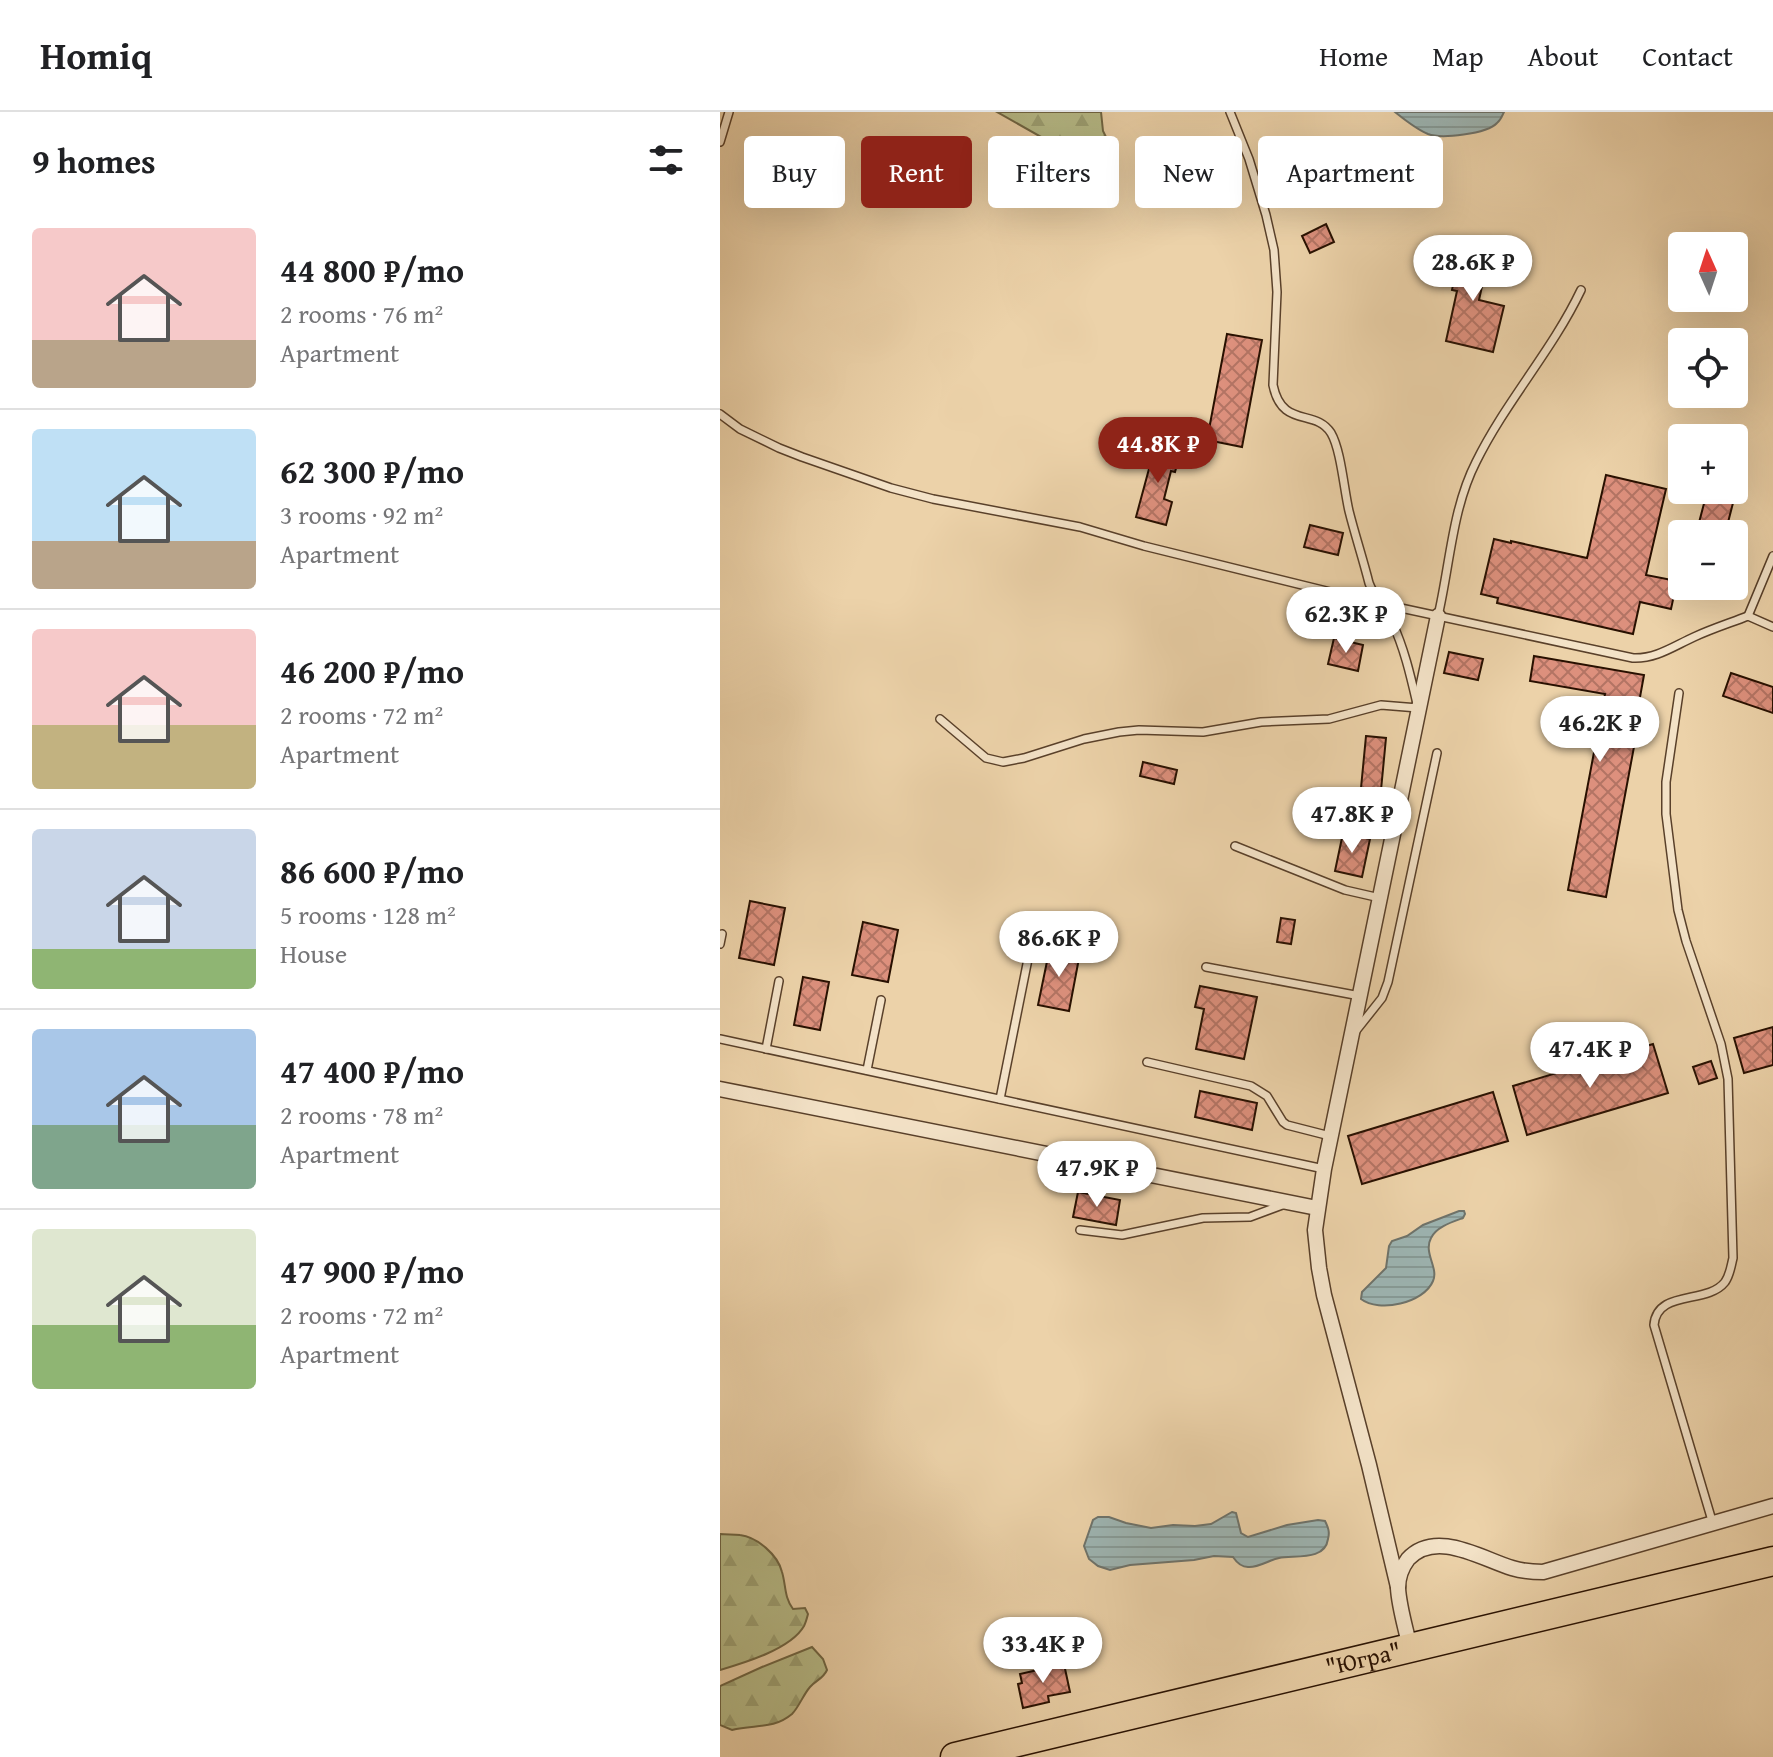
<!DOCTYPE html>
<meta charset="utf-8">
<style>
:root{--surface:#fff;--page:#f2f2f2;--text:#202124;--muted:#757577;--line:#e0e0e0;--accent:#8f2418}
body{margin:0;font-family:"Gentium Book Plus",serif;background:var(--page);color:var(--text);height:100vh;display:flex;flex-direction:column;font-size:30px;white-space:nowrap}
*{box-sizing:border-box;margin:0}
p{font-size:26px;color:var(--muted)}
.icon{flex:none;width:44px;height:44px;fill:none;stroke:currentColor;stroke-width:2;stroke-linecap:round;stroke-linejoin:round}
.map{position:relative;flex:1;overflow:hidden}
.panel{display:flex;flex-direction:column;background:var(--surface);width:720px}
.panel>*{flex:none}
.top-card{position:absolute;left:24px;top:24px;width:760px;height:72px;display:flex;gap:16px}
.needle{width:52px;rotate:357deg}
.fabs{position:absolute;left:948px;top:120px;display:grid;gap:16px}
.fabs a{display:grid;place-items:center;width:80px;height:80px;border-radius:8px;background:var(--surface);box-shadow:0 8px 32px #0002;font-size:40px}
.price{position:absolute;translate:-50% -68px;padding:0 18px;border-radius:28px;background:#fff;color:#222;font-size:26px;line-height:52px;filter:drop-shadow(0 2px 4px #0008)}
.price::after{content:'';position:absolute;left:50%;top:48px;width:24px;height:18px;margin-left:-12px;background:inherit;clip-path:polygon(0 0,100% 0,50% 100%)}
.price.current{background:var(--accent);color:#fff}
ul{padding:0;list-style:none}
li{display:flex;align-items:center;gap:24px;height:200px;padding:0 32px}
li+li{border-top:2px solid var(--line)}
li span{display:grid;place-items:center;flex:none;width:224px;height:160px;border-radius:8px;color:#555}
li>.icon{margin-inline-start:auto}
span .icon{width:96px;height:96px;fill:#fffc;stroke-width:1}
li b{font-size:34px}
h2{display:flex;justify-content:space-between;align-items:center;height:96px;padding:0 32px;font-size:34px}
.tag{padding:0 28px;border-radius:8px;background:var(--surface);box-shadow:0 8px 32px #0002;font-size:28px;line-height:72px}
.tag.current{background:var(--accent);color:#fff}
header{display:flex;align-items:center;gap:48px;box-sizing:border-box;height:112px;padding:0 40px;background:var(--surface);border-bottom:2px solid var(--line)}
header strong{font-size:38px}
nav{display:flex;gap:44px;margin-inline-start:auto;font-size:28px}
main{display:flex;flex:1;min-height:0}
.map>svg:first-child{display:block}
</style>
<header>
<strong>Homiq</strong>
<nav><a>Home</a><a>Map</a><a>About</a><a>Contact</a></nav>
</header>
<main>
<section class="panel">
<h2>9 homes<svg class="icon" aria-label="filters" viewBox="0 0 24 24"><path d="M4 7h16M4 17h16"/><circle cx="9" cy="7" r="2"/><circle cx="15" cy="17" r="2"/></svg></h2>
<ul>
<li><span style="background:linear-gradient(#f6c9c9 70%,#b9a48a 0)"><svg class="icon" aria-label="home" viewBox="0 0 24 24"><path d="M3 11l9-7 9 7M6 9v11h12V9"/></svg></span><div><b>44 800 ₽/mo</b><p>2 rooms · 76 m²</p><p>Apartment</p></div></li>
<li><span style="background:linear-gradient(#bfe0f5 70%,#b9a48a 0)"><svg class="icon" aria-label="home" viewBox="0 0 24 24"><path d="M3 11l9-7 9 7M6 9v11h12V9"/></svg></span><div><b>62 300 ₽/mo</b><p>3 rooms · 92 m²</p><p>Apartment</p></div></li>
<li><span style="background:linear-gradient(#f6c9c9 60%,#c2b280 0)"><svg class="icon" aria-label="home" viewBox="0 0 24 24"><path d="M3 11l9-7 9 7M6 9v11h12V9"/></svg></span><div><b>46 200 ₽/mo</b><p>2 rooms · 72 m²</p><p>Apartment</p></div></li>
<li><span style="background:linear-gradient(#c9d6e8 75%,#8fb573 0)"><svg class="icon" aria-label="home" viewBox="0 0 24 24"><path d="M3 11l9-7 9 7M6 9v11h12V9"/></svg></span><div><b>86 600 ₽/mo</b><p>5 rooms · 128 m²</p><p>House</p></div></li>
<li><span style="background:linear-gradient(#a9c7e8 60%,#7fa58c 0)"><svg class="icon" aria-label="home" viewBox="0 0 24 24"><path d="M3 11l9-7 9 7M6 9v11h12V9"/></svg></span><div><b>47 400 ₽/mo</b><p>2 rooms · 78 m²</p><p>Apartment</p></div></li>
<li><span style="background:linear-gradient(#dfe7d0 60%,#8fb573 0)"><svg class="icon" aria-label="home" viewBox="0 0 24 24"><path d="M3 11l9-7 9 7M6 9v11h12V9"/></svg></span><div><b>47 900 ₽/mo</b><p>2 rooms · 72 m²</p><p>Apartment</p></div></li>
</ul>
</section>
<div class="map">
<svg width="1053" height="1645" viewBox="0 0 1053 1645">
<defs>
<pattern id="forest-firs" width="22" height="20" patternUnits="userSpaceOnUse" patternTransform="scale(2)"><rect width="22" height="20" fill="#b7bc89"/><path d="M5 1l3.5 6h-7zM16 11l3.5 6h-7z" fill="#9da174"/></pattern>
<pattern id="water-rules" width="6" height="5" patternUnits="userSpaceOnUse" patternTransform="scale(2)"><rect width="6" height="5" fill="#9db5b3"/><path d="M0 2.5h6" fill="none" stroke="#879b98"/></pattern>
<pattern id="building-cross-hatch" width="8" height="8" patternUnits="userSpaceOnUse" patternTransform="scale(2)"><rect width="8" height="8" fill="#dd907d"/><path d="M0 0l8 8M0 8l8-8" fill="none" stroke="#b37464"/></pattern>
</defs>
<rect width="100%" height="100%" fill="#ecd2a9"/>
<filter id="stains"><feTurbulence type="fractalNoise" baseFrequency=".0025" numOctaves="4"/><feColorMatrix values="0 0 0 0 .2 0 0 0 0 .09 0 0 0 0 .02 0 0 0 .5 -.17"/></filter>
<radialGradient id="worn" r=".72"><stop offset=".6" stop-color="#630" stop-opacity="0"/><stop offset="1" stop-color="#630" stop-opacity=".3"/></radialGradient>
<g fill="url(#forest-firs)" stroke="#706644" stroke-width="2">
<polygon points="277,0 381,0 383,19 396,45 393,54 384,57 369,52"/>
<path d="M0 1422C7 1423 13 1422 20 1423 37 1425 58 1443 62 1460 66 1473 64 1485 73 1497L85 1496 88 1502C87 1506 86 1510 84 1514 71 1537 24 1551 0 1558Z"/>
<path d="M92 1535 103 1547 107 1558C103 1567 96 1568 90 1575 83 1583 79 1595 72 1602 53 1618 34 1612 12 1618L0 1613V1574L42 1555Z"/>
</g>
<g fill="url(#water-rules)" stroke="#6e736b" stroke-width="2">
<path d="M675 0H784C782 4 781 8 777 11 767 22 721 27 708 22 696 17 685 8 675 0Z"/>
<path d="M739 1099H744L745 1102 743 1106C732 1110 716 1115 711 1126 703 1141 719 1156 713 1169 704 1191 659 1201 641 1187L642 1180 666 1156 669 1134 672 1129 687 1124 703 1113Z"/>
<path d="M512 1400 516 1401 521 1421 528 1425 567 1413 598 1408 605 1409C608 1415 610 1420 608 1427 605 1449 575 1443 559 1446 549 1448 538 1456 528 1455 521 1455 517 1451 513 1445L494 1444 474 1448 410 1453 390 1458 378 1454 369 1447 364 1434 373 1408 378 1405H389L406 1411 431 1416 453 1413 475 1414 491 1412Z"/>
</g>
<g fill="url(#building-cross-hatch)" stroke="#281000" stroke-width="2">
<polygon points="606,112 614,130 590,141 582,124"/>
<polygon points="742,132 770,138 759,188 784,194 773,240 726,229 737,179 732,178"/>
<polygon points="507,222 542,228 522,335 487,328"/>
<polygon points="436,331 461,338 455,360 451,359 444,387 452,390 446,413 416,405"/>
<polygon points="886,363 946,377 926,463 957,469 951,497 920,490 913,522 777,491 778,486 761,482 774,427 791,431 791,429 867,446"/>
<polygon points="986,384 1013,391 1005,422 976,422"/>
<polygon points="590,413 623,421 618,443 584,435"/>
<polygon points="614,526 643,533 638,559 608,552"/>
<polygon points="729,540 763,547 758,568 724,561"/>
<polygon points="814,544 924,563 916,607 919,608 886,785 848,778 885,582 810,569"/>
<polygon points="1011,561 1053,575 1053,601 1003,584"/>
<polygon points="646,624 666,626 661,678 641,676"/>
<polygon points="423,650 457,658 454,672 420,664"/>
<polygon points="623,721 650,727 642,765 615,759"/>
<polygon points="30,789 65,796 54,853 19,846"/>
<polygon points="561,806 575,808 571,832 557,830"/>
<polygon points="143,810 178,818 168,870 132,863"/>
<polygon points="330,835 360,841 349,899 318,893"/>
<polygon points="83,865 109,870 100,918 74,913"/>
<polygon points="480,874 537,885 524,947 476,937 484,897 475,895"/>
<polygon points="1053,915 1053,953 1024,961 1014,926"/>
<polygon points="933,932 948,981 807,1023 793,974"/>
<polygon points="991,949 997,966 979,972 973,955"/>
<polygon points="480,979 537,991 532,1018 475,1005"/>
<polygon points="773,980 788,1029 642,1072 628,1024"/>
<polygon points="358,1080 400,1088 396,1113 353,1105"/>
<polygon points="344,1552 350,1580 328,1584 329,1590 303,1596 298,1572 302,1571 300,1562"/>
</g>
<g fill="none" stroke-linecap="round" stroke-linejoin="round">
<g stroke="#59402a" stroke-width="10">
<g id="lane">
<polyline points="0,30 9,0"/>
<path d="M0 302 20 317 59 336 82 345 171 376 213 387 360 415 424 434 639 487 913 546C936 547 954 534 974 525 991 517 1010 511 1028 504L1053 515"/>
<path d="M718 504C730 453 732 397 756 350 786 289 832 239 861 178"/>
<polyline points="1028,504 1053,444"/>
<path d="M959 581 946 670V702L958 798 966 829 1001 932 1008 967 1013 1146C1011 1154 1010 1163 1005 1170 987 1193 937 1177 934 1213L993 1412"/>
<path d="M220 607 266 646 283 650 304 646 364 627 399 620 419 618 483 620 541 610 609 607 661 593 698 596C691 566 685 538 672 510 665 496 654 485 649 471 643 447 635 423 629 399 624 378 621 338 611 321 595 296 562 317 553 273L557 180 554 138 546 103 529 47 510 0"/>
<polyline points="515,734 625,778 660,786"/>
<polyline points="0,832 2,822"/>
<polyline points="486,855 640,884"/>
<polyline points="635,920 662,886 668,870 717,641"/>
<polyline points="0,927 604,1057"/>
<polyline points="46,937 59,869"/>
<polyline points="427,950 531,974 547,984 563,1010 567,1013 610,1024"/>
<polyline points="147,958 161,888"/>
<polyline points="280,987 315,812"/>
<polyline points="360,1118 402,1123 483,1106 530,1105 565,1092"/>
</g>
</g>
<g stroke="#59402a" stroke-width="17">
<g id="street">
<polyline points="0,977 597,1096"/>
<polyline points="678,1475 649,1353 604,1183 599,1156 595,1118 604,1057 718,504"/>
<path d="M690 1536C686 1517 679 1495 678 1476 678 1465 682 1455 688 1447 716 1417 762 1447 792 1456 802 1459 812 1460 823 1460L1053 1394"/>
</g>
</g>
<g stroke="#281000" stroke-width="31">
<g id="highway">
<path id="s1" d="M235 1645 1053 1449"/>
</g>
</g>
<use href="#lane" stroke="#f3e2c7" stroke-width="7"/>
<use href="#street" stroke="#f3e2c7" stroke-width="14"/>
<use href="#highway" stroke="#ecd2a9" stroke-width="28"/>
</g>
<g text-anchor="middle" stroke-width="6" stroke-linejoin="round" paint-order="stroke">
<g font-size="24" fill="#281000" stroke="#f3e2c7">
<text dy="8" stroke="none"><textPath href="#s1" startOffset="420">"Югра"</textPath></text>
</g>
</g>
<rect width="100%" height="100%" filter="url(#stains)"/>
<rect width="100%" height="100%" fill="url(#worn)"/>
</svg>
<div class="fabs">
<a><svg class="needle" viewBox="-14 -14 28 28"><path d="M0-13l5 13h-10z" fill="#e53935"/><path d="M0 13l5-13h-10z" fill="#757577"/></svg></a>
<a><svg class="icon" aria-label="locate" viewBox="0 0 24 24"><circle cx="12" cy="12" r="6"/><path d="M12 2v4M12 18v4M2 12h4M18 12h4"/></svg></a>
<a>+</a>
<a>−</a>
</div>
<b class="price" style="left:753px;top:191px">28.6K ₽</b>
<b class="price current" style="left:438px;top:373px">44.8K ₽</b>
<b class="price" style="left:626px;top:543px">62.3K ₽</b>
<b class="price" style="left:880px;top:652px">46.2K ₽</b>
<b class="price" style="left:632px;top:743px">47.8K ₽</b>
<b class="price" style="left:339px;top:867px">86.6K ₽</b>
<b class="price" style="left:870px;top:978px">47.4K ₽</b>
<b class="price" style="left:377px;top:1097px">47.9K ₽</b>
<b class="price" style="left:323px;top:1573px">33.4K ₽</b>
<div class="top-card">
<a class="tag">Buy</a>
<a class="tag current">Rent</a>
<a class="tag">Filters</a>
<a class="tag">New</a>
<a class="tag">Apartment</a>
</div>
</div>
</main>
